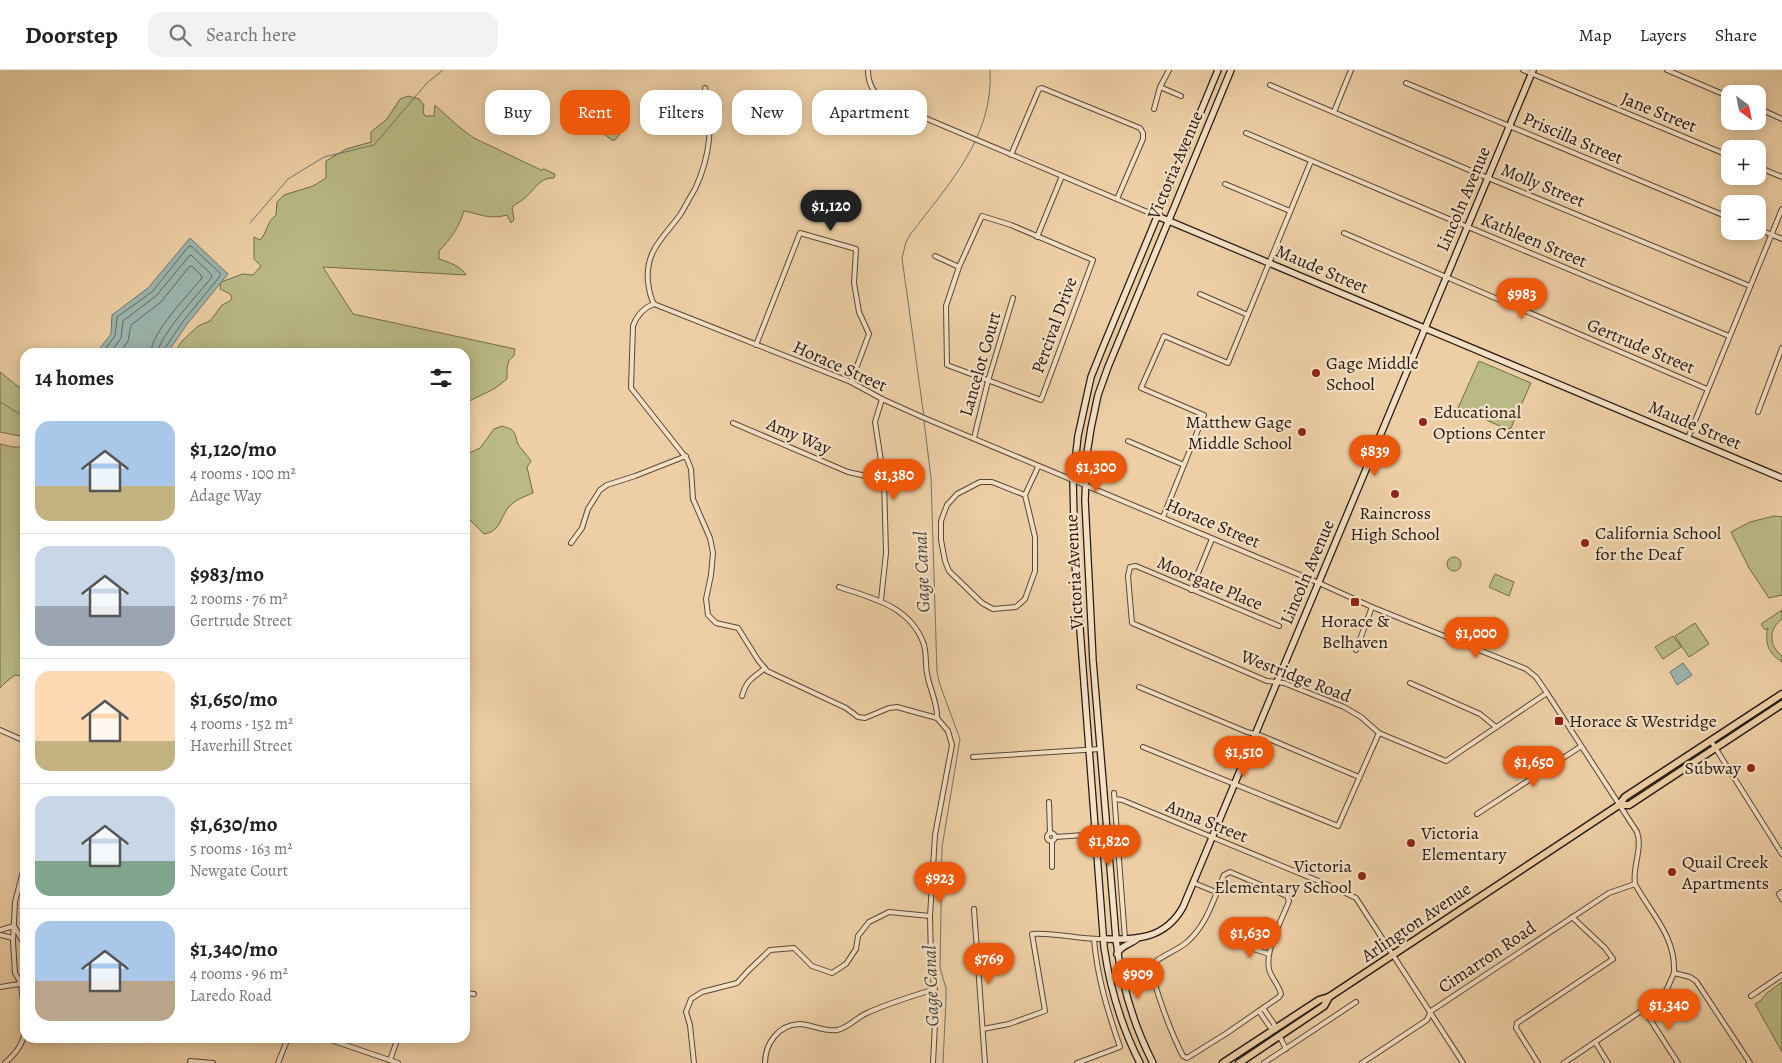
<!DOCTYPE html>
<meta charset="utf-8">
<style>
:root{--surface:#fff;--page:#f2f2f2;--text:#222;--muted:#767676;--line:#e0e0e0;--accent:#ea580c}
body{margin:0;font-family:Alegreya,serif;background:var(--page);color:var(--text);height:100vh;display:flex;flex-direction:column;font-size:19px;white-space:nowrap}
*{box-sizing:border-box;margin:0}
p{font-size:16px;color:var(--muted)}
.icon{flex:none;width:28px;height:28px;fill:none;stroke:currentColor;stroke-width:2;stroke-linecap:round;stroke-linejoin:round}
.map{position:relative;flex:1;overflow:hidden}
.sheet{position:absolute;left:20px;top:278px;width:450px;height:695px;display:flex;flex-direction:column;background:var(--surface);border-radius:15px;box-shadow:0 2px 12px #0003}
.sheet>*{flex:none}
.top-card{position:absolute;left:485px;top:20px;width:475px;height:45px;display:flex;gap:10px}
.needle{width:32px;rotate:147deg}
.tools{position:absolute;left:1721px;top:15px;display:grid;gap:10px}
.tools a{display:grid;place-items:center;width:45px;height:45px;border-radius:10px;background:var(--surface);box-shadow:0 2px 12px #0003;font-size:25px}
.price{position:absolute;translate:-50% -42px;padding:0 11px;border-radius:18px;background:var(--accent);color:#fff;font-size:16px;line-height:32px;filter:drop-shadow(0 1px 2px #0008)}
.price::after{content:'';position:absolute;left:50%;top:30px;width:15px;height:11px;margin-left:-8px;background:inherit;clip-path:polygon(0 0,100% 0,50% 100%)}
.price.on{background:#222;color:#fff}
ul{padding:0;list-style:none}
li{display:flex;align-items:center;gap:15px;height:125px;padding:0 15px}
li+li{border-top:1px solid var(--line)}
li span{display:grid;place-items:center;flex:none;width:140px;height:100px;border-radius:15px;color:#555}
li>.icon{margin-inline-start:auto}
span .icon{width:60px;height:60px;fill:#fffc;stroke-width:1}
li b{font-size:21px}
h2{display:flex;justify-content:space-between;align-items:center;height:60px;padding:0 15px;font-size:21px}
.chip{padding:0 18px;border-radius:15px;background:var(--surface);box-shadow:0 2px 12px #0003;font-size:18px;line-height:45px}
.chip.on{background:var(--accent);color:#fff}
header{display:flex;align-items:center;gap:30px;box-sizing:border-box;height:70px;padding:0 25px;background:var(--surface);border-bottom:1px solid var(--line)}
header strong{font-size:24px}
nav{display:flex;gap:28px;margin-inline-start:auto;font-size:18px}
.search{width:350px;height:45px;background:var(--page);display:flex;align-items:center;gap:12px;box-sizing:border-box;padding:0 18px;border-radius:15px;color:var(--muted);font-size:19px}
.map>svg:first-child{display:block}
</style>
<header>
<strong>Doorstep</strong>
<div class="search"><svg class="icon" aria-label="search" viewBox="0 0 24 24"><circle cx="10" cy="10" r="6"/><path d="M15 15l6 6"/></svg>Search here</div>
<nav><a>Map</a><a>Layers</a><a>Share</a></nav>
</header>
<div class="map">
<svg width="1782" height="993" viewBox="0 0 1782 993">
<rect width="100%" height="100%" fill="#eecfa5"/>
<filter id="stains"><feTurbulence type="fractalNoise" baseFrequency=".004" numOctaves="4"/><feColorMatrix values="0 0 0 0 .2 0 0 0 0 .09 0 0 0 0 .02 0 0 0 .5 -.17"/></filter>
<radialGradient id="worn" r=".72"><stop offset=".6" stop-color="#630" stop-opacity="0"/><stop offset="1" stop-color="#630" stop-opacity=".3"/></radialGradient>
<g fill="#baba85" stroke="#706a4e">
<path d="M408 26 419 29 424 35 423 42 425 46H434L435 35 459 57 474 68 541 100 544 99 555 104 554 108C540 107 535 119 526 127 522 131 517 133 512 137L514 150 511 153 507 145C489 150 480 144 464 141 459 157 451 169 439 181V189C448 192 461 196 466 205L323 197 353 244 515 279 514 286C506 290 507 301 507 309L494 319 465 333V282H175L182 271 198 256 210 251 222 235 230 231 232 228 230 224 220 219 221 212 243 204 253 205 261 196 254 189V167L260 170C268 162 265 154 276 145L277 132 284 125 313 116 326 108V91L346 79 371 72V62L387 49 400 29Z"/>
<path d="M622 46 628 51V54L615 70H612L605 65C606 58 615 47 622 46Z"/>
<polygon points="1479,291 1531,313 1511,358 1507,359 1458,338"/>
<polygon points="0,302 25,322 25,367 0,362"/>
<path d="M502 356C517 360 514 363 518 374 520 378 528 386 531 391L527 397 533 423C525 426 513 431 508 438 500 448 500 462 484 464L465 445V385L480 378 494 359Z"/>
<polygon points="0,374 13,377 25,377 25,607 15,605 6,612 0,618"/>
<polygon points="1774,446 1782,447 1782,525 1769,528 1749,498 1731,462 1750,452"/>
<circle cx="1454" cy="494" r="7"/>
<polygon points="1495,504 1514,512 1509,526 1489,517"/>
<path d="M1782 540V549C1768 559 1769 576 1782 586V592C1769 584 1764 573 1768 558L1765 560 1761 554Z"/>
<polygon points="1695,553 1709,574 1689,587 1675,566"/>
<polygon points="1673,566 1681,577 1663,589 1655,577"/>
<polygon points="1782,912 1782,982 1755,934 1760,931 1767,923"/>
</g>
<g fill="#9bb5ae" stroke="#6c7771">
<polygon points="190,168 228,204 188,253 168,282 97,282 111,264 112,245 148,218"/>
<polygon points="1683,593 1692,605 1677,615 1670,602"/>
</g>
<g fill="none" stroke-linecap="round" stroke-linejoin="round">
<g stroke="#606862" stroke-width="1">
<polyline points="103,282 115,266 117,247 152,222 188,177 191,176 220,203 220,206 184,250 165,278 164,282"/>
<path d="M111 282 121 268 123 251 156 226 189 186 191 185 211 204 212 207C200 222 159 266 158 282"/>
<path d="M120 282 128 271 131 255 161 232 189 197 192 196 201 205 202 208C189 224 151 263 151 282"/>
</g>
<g stroke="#6c7771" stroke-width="1">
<polyline points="250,153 288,109 324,87 374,75 427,13 443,0"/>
<polyline points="0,332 25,347"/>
<path d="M924 347 902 188 906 172 910 165C948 114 994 68 990 0"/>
<polyline points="924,351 931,408 937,602 940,615 960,669 942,777 940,898 946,918 946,930 943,993"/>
</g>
<g stroke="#58473a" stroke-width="6">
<g id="street">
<path d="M868 0C868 15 874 25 887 32L1157 146"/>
<polyline points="1523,0 1730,86"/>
<polyline points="1667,0 1730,27"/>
<polyline points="1406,13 1730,148"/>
<polyline points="1270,15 1488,108 1750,216"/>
<polyline points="1160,17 1181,26"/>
<polyline points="1758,38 1782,49"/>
<polyline points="1154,39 1160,17 1169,0"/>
<polyline points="1334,42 1351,0"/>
<polyline points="1246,63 1468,157 1729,266"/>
<polyline points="1011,85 1039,19 1042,18 1140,58 1143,63 1143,69 1117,129"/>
<polyline points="1758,97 1782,107"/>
<polyline points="1225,114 1290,141"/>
<polygon points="982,146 1011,155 1093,190 1041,330 947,295 946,236 959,197"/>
<polyline points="1758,159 1782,169"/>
<polyline points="1344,163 1707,319"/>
<polyline points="1037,167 1062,106"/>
<polyline points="935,186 959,197"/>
<polyline points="1200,224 1248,245"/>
<path d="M654 234 851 312 882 329 922 347 1319 513 1372 537 1526 599 1536 607 1547 623 1637 762C1643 779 1632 797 1635 814 1651 844 1676 866 1674 903L1690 907 1696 911 1750 993"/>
<path d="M654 234C643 238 637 245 633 256L631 318 687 389 691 399 693 429 710 468 713 483 711 505 706 529 708 545 716 553 738 558 758 590 767 601 846 638 858 647 865 648 889 638 897 637 937 648 948 661 952 675 935 765 930 846 931 890 936 934 933 993"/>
<path d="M654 234C650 227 649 220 648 212 645 181 663 168 680 145 685 137 690 127 695 119 711 85 713 54 705 18"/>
<polyline points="756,275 800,163 856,179 854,213 859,242 869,264 851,312"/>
<polyline points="1758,342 1782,278"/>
<polyline points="733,353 848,402 884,410"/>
<polyline points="974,368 988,311 1013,228"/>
<polyline points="1688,368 1782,139"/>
<polyline points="1128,371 1184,395"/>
<polygon points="980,412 992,412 1025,425 1035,467 1035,501 1025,529 1016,537 993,539 982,533 949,501 945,491 941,470 941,451 947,435 957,424"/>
<polyline points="1025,425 1038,397"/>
<polyline points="1163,447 1204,345 1141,318 1164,266 1228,293 1311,91"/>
<polyline points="571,473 582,458 588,439 600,420 607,415 635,406 686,386"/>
<path d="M839 517C872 528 909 536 923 572 927 581 925 593 927 603 929 618 938 633 937 648"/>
<polyline points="1191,520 1212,469"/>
<polyline points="881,530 886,483 884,410 875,352 882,329"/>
<polyline points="1279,556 1136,496 1130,497 1128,506 1132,553 1267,611 1284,613 1344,637 1361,647 1379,663 1446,691 1547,623"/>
<polyline points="1356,580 1372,537"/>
<polyline points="1410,613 1480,644 1496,657"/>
<polyline points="1139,617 1247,662 1262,666 1359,707"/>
<path d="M742 626C747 609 752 609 765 598"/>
<polyline points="0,660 25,671"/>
<polyline points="1711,671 1782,784"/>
<polyline points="1143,677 1338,756 1379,663"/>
<polyline points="973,687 1100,679"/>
<polyline points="1114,723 1125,869"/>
<polyline points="1115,729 1122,730 1333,817 1356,828 1463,993"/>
<polyline points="1049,732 1050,763"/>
<polyline points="1477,744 1580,677"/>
<circle cx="1051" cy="767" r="4"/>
<polyline points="1085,765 1097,773"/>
<polyline points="1055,767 1085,765 1095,755"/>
<polyline points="1052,772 1052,797"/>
<polyline points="25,794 15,832 13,872 15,903 21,913 25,950"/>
<path d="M1230 802 1287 826 1289 831C1282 850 1265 879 1269 899 1271 908 1279 915 1281 924L1279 927 1227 963 1187 988 1183 986C1168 957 1159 929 1150 898 1153 889 1179 880 1187 872 1207 855 1214 828 1224 805Z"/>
<polyline points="1194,813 1216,822"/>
<polyline points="1782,822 1779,824 1782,829"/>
<polyline points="974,839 985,993"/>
<polyline points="14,856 23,872 25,895"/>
<polyline points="0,860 14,856"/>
<polyline points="0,865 13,868"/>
<polyline points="1238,874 1269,884"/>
<polyline points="21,913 25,904"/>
<polyline points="0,917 25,913"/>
<polyline points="465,923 474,924"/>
<polyline points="1751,926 1782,905"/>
<polyline points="1263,938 1274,954 1275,960"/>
<polyline points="1644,940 1678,993"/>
<polyline points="1259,941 1270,957 1275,960"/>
<path d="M983 959 1009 954 1045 941 1032 864C1056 862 1079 870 1104 869"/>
<polyline points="1279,965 1286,979"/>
<polyline points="325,968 398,993"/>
<polyline points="1595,972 1608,993"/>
<polyline points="390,990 398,968"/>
<polyline points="190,991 213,993"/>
<path d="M5 993C15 984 22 976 25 962"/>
<polyline points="278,993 288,968"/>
<polyline points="694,993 690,955 686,942 691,929 702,922 737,913 748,901 770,880 794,878 812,896 832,903 846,894 856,879 858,866 869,852 889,842 930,846"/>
<path d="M765 993C765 974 778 955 799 954 811 954 824 962 837 960 848 958 856 948 867 943 889 933 912 926 935 919"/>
<path d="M1077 993 1120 977C1108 942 1097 907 1094 869"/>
<polyline points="1264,993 1356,932"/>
<polyline points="1362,993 1427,950 1431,941 1609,823 1635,814"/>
<polyline points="1538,993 1516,958 1517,953 1613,889 1605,878 1572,847"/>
<polyline points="1564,993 1656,931 1667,919 1674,903"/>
</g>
</g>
<g stroke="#261a16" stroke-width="8">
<g id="secondary">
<polyline points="1157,146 1782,408"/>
<path d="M1104 869C1137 870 1165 869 1183 837L1533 0"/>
<path d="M1117 884C1122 874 1131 875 1138 868"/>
<path d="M1140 993C1121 956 1110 918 1104 877L1075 493 1073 410 1078 366 1091 307 1103 277 1218 0"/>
<path d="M1153 993C1133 954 1121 913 1116 869L1093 591 1085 430 1087 383 1091 358 1098 325 1108 297 1231 0"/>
</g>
</g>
<g stroke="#261a16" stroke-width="9">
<g id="primary">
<polyline points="1619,735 1629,735 1782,634"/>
<polyline points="1223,993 1319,930 1329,927 1619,735 1625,727 1782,624"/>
<polyline points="1239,993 1324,936 1329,927"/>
</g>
</g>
<use href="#street" stroke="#f4e0c4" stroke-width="4"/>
<use href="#secondary" stroke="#f4e0c4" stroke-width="5.5"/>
<use href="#primary" stroke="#eecfa5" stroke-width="6"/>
</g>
<g fill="#8f2418" stroke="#f4e0c4" stroke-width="2">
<circle cx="1316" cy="303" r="5"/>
<circle cx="1423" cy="352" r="5"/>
<circle cx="1302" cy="362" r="5"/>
<circle cx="1395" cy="424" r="5"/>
<circle cx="1585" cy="473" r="5"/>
<rect x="1350" y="527" width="10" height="10" rx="2.5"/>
<rect x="1554" y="646" width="10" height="10" rx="2.5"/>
<circle cx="1751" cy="698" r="5"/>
<circle cx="1411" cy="773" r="5"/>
<circle cx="1672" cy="802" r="5"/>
<circle cx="1362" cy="806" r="5"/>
</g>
<g text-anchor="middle" stroke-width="4.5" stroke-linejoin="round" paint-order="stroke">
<g font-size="18" fill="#261a16" stroke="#f4e0c4">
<text transform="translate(1659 42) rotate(22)" y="6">Jane Street</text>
<text transform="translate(1573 68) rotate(23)" y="6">Priscilla Street</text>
<text transform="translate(1175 95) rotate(-67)" y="6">Victoria Avenue</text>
<text transform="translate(1543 115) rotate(22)" y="6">Molly Street</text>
<text transform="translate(1463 129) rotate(-67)" y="6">Lincoln Avenue</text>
<text transform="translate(1534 170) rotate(23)" y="6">Kathleen Street</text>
<text transform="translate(1322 199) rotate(23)" y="6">Maude Street</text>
<text transform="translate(1054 255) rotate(-70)" y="6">Percival Drive</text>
<text transform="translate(1641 276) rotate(23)" y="6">Gertrude Street</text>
<text transform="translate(980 294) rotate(-74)" y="6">Lancelot Court</text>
<text transform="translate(840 296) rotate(24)" y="6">Horace Street</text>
<text transform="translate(1695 355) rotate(23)" y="6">Maude Street</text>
<text transform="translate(799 366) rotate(23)" y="6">Amy Way</text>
<text transform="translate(1213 453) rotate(23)" y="6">Horace Street</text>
<text transform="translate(1074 502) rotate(-93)" y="6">Victoria Avenue</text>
<text transform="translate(1307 502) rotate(-67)" y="6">Lincoln Avenue</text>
<text transform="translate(1210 513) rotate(23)" y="6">Moorgate Place</text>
<text transform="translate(1296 606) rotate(21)" y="6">Westridge Road</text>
<text transform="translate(1207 751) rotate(22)" y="6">Anna Street</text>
<text transform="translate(1416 852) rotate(-34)" y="6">Arlington Avenue</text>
<text transform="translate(1487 887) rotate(-34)" y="6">Cimarron Road</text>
</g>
<g font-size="18" fill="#261a16" stroke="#f4e0c4" text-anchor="start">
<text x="1326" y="299">Gage Middle<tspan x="1326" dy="21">School</tspan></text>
<text x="1433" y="348">Educational<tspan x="1433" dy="21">Options Center</tspan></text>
<text x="1292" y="358" text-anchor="end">Matthew Gage<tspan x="1292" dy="21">Middle School</tspan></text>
<text x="1395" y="449" text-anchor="middle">Raincross<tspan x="1395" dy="21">High School</tspan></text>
<text x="1595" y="469">California School<tspan x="1595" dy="21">for the Deaf</tspan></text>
<text x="1355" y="557" text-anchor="middle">Horace &amp;<tspan x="1355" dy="21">Belhaven</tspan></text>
<text x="1569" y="657">Horace &amp; Westridge</text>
<text x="1741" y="704" text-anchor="end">Subway</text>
<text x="1421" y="769">Victoria<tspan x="1421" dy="21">Elementary</tspan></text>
<text x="1682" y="798">Quail Creek<tspan x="1682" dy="21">Apartments</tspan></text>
<text x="1352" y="802" text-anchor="end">Victoria<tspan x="1352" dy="21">Elementary School</tspan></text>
</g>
<g font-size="19" font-style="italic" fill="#494844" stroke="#f4e0c4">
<text transform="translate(921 502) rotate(-92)" y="7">Gage Canal</text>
<text transform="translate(930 916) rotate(-92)" y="7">Gage Canal</text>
</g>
</g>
<rect width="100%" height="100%" filter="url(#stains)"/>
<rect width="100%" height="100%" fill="url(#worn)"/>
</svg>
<div class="tools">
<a><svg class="needle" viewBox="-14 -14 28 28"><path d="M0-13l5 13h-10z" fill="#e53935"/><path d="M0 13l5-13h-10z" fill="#767676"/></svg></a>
<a>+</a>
<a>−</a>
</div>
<b class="price on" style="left:831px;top:162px">$1,120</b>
<b class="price" style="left:1522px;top:250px">$983</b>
<b class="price" style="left:1375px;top:407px">$839</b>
<b class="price" style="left:1096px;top:423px">$1,300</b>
<b class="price" style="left:894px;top:431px">$1,380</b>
<b class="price" style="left:1476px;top:589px">$1,000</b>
<b class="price" style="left:1244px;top:708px">$1,510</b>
<b class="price" style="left:1534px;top:718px">$1,650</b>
<b class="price" style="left:1109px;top:797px">$1,820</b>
<b class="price" style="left:940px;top:834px">$923</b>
<b class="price" style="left:1250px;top:889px">$1,630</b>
<b class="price" style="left:989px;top:915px">$769</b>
<b class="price" style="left:1138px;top:930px">$909</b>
<b class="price" style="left:1669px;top:961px">$1,340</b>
<div class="top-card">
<a class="chip">Buy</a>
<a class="chip on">Rent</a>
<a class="chip">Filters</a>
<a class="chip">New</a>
<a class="chip">Apartment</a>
</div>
<section class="sheet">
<h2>14 homes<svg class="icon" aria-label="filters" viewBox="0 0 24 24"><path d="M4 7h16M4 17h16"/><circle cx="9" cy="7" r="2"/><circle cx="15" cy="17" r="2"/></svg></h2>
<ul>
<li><span style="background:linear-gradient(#a9c7e8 65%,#c2b280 0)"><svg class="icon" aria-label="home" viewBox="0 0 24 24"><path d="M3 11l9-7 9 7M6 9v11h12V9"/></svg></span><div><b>$1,120/mo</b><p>4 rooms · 100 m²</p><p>Adage Way</p></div></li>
<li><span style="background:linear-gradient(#c9d6e8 60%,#9aa5b1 0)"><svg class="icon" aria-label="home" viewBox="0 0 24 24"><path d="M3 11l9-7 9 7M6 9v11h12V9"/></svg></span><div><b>$983/mo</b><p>2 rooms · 76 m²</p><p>Gertrude Street</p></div></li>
<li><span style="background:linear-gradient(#ffd9b3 70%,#c2b280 0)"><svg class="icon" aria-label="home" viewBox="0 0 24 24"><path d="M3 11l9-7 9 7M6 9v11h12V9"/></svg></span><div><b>$1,650/mo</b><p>4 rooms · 152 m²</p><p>Haverhill Street</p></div></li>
<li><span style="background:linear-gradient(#c9d6e8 65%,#7fa58c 0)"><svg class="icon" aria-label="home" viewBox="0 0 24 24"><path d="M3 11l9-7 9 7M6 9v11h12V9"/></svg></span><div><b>$1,630/mo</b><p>5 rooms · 163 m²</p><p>Newgate Court</p></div></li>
<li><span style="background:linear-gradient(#a9c7e8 60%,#b9a48a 0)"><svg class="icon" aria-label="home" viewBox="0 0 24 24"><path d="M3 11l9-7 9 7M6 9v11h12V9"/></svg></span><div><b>$1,340/mo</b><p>4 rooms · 96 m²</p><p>Laredo Road</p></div></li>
</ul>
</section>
</div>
